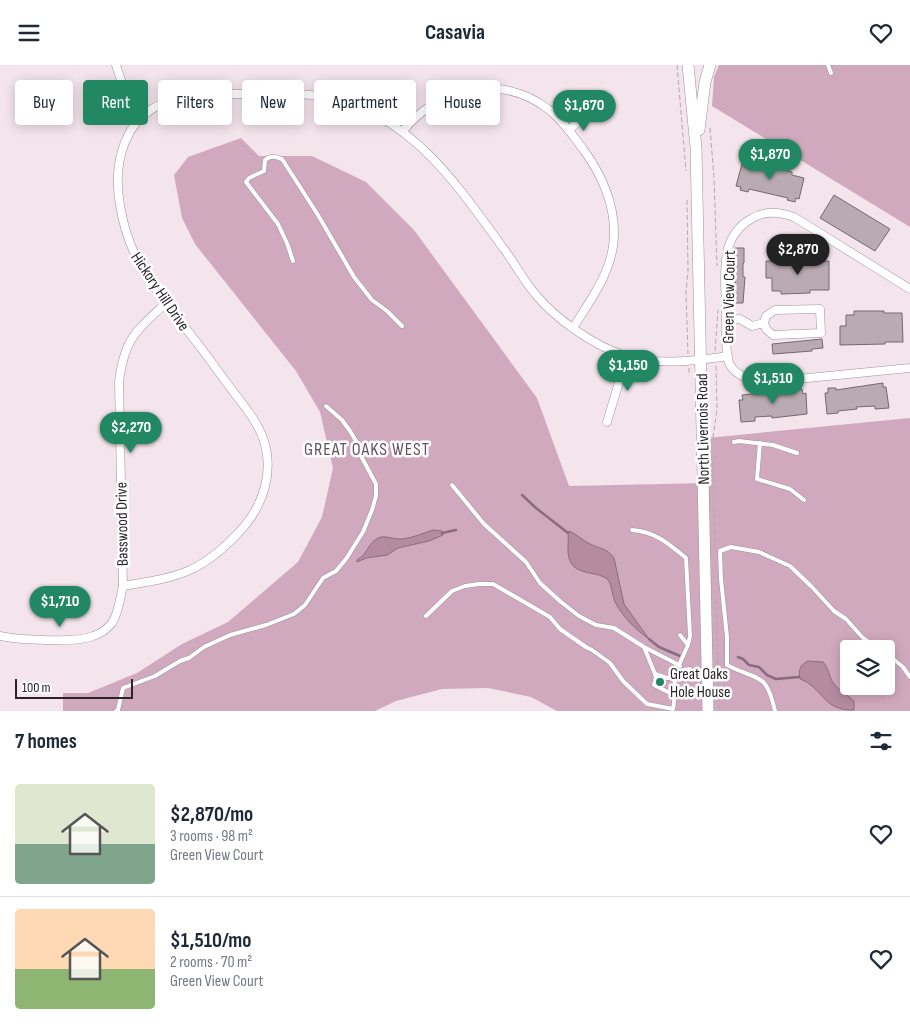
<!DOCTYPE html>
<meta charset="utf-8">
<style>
:root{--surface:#fff;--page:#f6f6f7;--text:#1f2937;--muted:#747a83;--line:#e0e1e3;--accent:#218863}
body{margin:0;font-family:"Sofia Sans Condensed",sans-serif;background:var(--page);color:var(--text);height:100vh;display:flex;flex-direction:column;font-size:19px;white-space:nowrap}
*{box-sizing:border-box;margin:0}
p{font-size:16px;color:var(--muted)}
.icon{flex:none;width:28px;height:28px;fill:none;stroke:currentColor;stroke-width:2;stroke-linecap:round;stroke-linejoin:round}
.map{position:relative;height:646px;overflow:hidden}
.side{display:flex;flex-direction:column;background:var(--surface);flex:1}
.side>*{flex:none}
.hud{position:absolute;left:15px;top:15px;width:500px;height:45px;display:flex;gap:10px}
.tools{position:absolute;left:840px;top:575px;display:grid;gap:10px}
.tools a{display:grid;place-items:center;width:55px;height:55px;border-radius:5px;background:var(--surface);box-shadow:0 2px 12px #0003;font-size:25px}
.scale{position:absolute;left:15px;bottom:12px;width:118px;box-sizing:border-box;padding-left:5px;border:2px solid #2a2428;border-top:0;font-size:14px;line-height:18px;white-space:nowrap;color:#2a2428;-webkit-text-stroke:4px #fff;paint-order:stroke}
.price{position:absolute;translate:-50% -42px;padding:0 11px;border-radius:18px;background:var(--accent);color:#fff;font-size:16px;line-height:32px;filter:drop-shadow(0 1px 2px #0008)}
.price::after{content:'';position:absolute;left:50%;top:30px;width:15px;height:11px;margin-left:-8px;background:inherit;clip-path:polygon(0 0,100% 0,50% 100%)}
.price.active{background:#222;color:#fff}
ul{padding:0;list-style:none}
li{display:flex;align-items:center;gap:15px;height:125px;padding:0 15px}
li+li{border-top:1px solid var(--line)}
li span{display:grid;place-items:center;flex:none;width:140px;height:100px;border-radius:5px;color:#555}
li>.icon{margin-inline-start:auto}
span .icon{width:60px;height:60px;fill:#fffc;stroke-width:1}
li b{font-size:21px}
h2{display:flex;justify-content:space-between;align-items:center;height:60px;padding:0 15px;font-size:21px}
.tag{padding:0 18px;border-radius:5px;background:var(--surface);box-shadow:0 2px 12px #0003;font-size:18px;line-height:45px}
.tag.active{background:var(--accent);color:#fff}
header{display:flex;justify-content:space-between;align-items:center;height:65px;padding:0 15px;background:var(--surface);font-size:22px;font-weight:700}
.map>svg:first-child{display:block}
</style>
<header><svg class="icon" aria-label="menu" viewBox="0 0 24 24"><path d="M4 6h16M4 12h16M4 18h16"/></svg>Casavia<svg class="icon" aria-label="heart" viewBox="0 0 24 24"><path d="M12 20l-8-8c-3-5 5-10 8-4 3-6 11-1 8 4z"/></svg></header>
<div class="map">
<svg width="910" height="646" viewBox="0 0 910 646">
<rect width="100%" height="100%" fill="#f4e4ec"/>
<g fill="#d1a9bf" fill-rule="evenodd">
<polygon points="719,0 910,0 910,162 712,41 714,12"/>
<path d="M241 73 259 91H312L366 117 414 165 537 333 569 421 708 418 707 373 910 353V646H557L531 632 488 623 442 624 396 636 375 646H63V628H88L137 608 182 579 228 557 298 497 322 452 333 403 320 347 296 306 195 179 182 153 174 110 188 92ZM849 584H886V621H849Z"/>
</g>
<g fill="#b58ba2" stroke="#8b6c7d">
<path d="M433 465 442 466 443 470 429 476 398 483 387 490 366 493 357 497V495C368 488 367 481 375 475 383 468 393 475 402 474 413 473 423 468 433 465Z"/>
<path d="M569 466C577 469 582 475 590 479 600 484 607 483 614 493L624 539 649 574C635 564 623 552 615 537 612 530 612 520 608 515 596 503 566 515 568 481 569 476 567 470 569 466Z"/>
<path d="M808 596 823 597C828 602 829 610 832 616 838 625 846 629 854 636V645C822 646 823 622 800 614 798 605 800 600 808 596Z"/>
</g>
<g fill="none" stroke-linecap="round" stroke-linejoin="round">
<g stroke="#8b6c7d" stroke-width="2.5">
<polyline points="522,430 536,443 568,468"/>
<polyline points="442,468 456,465"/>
<polyline points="649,574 659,582 680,591"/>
<polyline points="738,592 743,594 749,600 759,602 767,610 776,614 799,612"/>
</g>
</g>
<g fill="#baabb3" stroke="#76686f">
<polygon points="754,98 792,107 792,110 804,113 799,134 796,133 795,137 787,135 788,133 749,124 748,127 740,125 741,122 736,121 742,99 753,102"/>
<polygon points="834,130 890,164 875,186 820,153"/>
<polygon points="735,183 744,183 744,198 743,198 743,212 745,212 743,238 735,238"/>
<polygon points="810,195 810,197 829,196 829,225 810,225 810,228 781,229 781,226 772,226 772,213 766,213 766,196"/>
<polygon points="854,246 884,246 884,248 902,248 903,277 885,277 885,279 840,280 840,261 846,261 846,250 854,250"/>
<polygon points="822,274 823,283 812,284 812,286 773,289 772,279"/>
<polygon points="883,318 883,322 886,322 889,343 875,344 875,341 856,342 857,344 838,346 838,348 827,349 825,328 828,328 828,323 836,323 836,325"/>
<polygon points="802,324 803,329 806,328 807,349 772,353 772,351 755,352 755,356 741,357 739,335 743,335 742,330 771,327 771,329 793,327 792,325"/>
</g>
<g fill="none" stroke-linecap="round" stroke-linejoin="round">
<g stroke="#a09199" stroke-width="5">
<g id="service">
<polyline points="828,0 831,8"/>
<path d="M293 196 287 178 278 159 246 117 249 113 264 106 265 95C271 90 276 92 282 94L318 150 354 212 372 235 387 246 402 261"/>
<polyline points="734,377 739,376 773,380 797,388"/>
<polyline points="760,378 757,414 790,424 804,435"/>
<polyline points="452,420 484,459 526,497 540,518 561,537 579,551 596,560 614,563 644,582 679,600"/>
<path d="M632 465C656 467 668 478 686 493L690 571 688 580 679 600 680 601"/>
<path d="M426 551 452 526 465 521 479 519H493L550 552 560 564 586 582 592 585 610 598 623 616 647 639 673 644C677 628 668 618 683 605L690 604"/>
<polyline points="680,570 688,580"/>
<polyline points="644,582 655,609 667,613 676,613"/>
<polyline points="886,588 903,602 910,612"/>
<polyline points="655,609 656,612 654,620 674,630"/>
<polyline points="116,646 118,645 123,623 155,611 180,596 189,593 204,582 230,570 266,560 294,549 305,540 323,513 336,506 346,494 363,467 372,445 376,431 376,419 360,389 359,381 350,366 342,355 326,341"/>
<path d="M775 646C766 606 759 617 727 600V572L721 514 720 486 731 482 759 487 790 501 812 522 834 546 846 554 863 573 879 584"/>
</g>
</g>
<g stroke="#a09199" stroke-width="9">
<g id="minor">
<polyline points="116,0 123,21 145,49"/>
<polyline points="569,65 607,30"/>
<path d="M403 66C438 22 501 8 548 44 562 54 572 70 583 84 602 110 615 138 614 171 613 206 591 234 573 263"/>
<path d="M910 224 794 152C779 147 765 145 751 154 717 173 726 215 726 247 727 261 724 289 730 300 737 312 755 317 767 317L910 303"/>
<polyline points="726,255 740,254 752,261 764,258 766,251 775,245 820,244 821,268 773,270 766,264 764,258"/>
<polyline points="607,357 627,291"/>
<path d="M123 521C179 512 202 508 242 464 263 440 274 408 264 376 258 357 244 341 232 325 219 308 207 290 194 274 159 229 129 198 120 140 116 118 117 97 125 77 138 44 168 32 200 29 225 29 251 29 276 29 299 29 321 29 343 36 419 60 459 123 504 184 515 199 524 216 536 230 556 254 593 280 623 290 656 301 694 296 728 291"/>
<path d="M0 571C18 575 77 578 93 571 100 569 107 564 112 558 119 547 120 533 123 521L119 316C125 273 135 267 166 238"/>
</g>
</g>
<g stroke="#a09199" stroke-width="12">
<g id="secondary">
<polyline points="688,0 696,83 708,646"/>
<polyline points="699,65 705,17 710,0"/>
</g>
</g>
<g stroke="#b5a8af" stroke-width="1" stroke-dasharray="5 2.5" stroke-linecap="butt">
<polyline points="677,0 686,106"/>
<polyline points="710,63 714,113 717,201"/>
<polyline points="687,135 688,206 686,227 688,289"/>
<polyline points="715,286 718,245"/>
<polyline points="689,303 689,308"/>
<polyline points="713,373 717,344 716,300"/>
<polyline points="713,397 715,483"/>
<polyline points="716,534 719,646"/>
</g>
<use href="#service" stroke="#fff" stroke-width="4"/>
<use href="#minor" stroke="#fff" stroke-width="8"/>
<use href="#secondary" stroke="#fff" stroke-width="11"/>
</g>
<circle fill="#218863" stroke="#fff" stroke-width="2" cx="660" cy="617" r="5"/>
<g text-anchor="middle" stroke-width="5" stroke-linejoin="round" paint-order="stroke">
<g font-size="16" fill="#2a2428" stroke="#fff">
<text transform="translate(161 226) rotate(56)" y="6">Hickory Hill Drive</text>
<text transform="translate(728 232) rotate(-89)" y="6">Green View Court</text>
<text transform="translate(702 364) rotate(-91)" y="6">North Livernois Road</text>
<text transform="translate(121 459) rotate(-91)" y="6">Basswood Drive</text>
</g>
<g font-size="16" fill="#2a2428" stroke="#fff" text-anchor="start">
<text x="670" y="614">Great Oaks<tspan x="670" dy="18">Hole House</tspan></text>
</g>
<g font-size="18" letter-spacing="1" fill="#61535b" stroke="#fff">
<text x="367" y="390">GREAT OAKS WEST</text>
</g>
</g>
</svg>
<div class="tools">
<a><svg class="icon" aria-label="layers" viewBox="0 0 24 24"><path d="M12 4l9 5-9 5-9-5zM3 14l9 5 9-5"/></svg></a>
</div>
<div class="scale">100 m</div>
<b class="price" style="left:584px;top:67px">$1,670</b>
<b class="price" style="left:770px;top:116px">$1,870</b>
<b class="price active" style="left:798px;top:211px">$2,870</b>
<b class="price" style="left:628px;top:327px">$1,150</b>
<b class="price" style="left:773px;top:340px">$1,510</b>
<b class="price" style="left:131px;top:389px">$2,270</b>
<b class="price" style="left:60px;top:563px">$1,710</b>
<div class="hud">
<a class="tag">Buy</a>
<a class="tag active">Rent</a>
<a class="tag">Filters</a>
<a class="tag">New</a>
<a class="tag">Apartment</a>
<a class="tag">House</a>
</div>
</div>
<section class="side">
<h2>7 homes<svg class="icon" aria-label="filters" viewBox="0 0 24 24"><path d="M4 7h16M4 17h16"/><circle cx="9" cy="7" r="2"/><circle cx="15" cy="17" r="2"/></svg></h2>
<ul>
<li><span style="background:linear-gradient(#dfe7d0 60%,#7fa58c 0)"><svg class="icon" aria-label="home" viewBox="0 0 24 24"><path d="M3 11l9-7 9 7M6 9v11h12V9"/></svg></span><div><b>$2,870/mo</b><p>3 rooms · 98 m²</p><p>Green View Court</p></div><svg class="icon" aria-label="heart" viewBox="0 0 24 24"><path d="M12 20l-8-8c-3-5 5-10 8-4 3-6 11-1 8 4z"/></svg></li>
<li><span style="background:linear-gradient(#ffd9b3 60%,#8fb573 0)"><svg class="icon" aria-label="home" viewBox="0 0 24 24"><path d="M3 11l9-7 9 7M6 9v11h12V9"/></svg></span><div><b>$1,510/mo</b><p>2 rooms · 70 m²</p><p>Green View Court</p></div><svg class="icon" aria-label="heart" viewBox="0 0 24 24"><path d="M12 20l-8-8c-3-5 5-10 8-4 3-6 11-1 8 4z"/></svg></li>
</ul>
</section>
